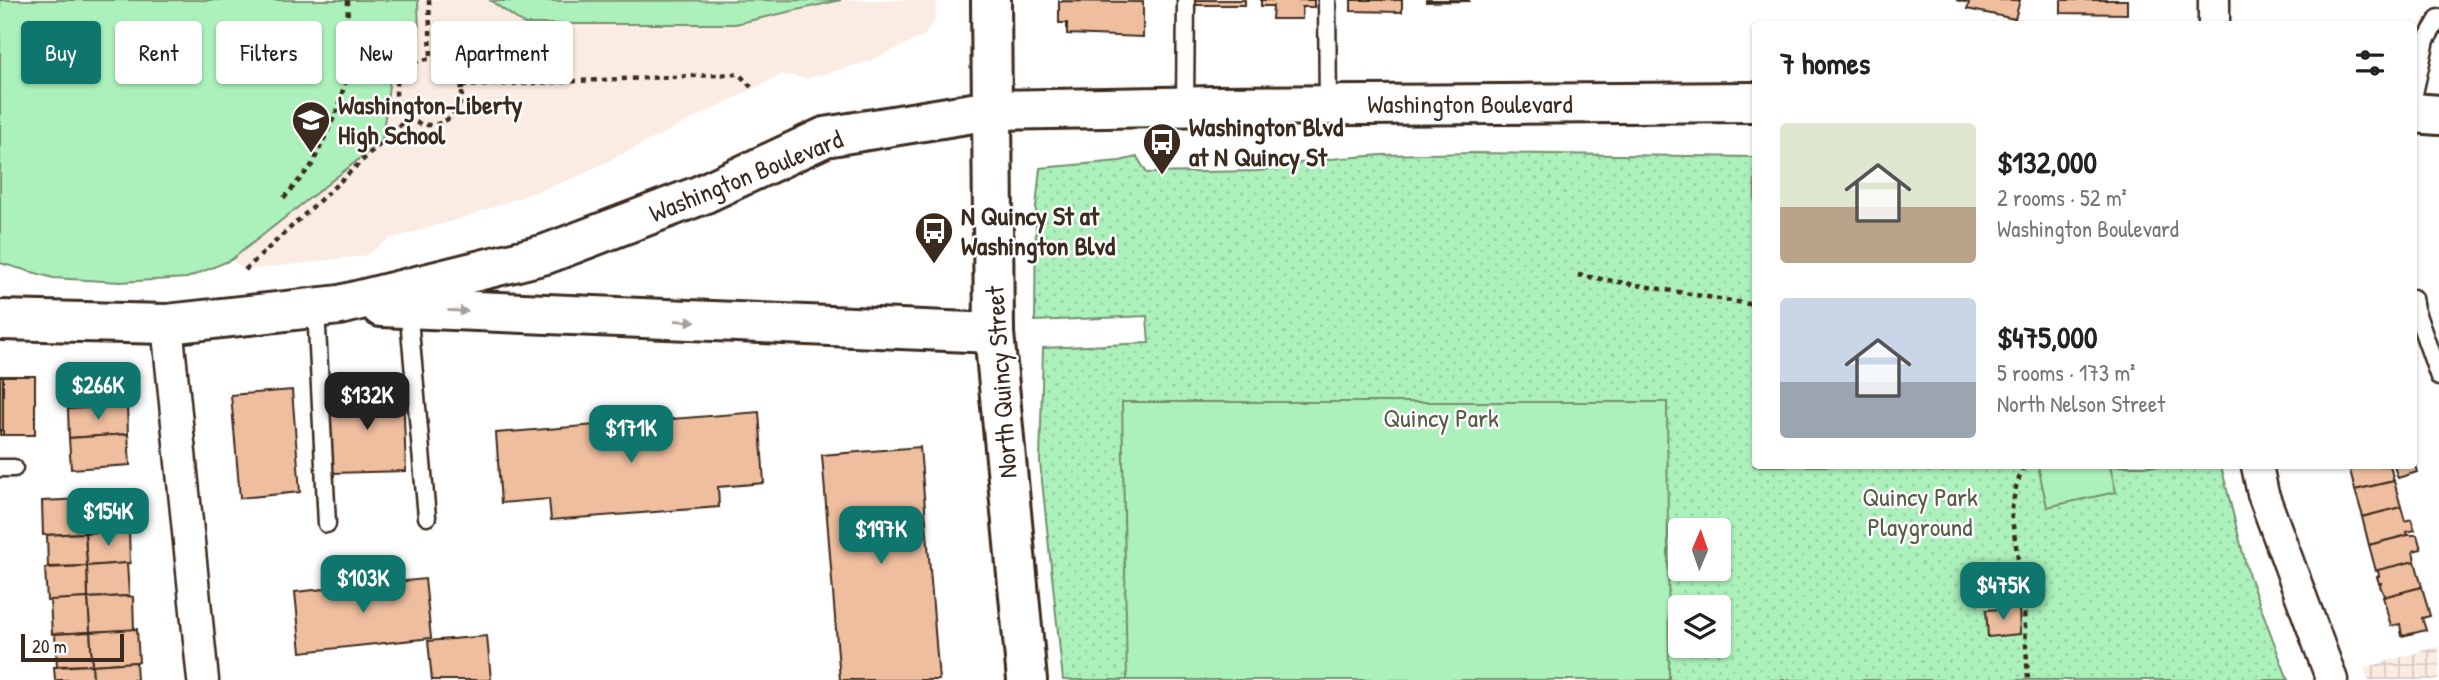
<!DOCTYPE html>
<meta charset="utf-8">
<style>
:root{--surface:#fff;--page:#f6f6f6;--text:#222;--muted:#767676;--accent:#0f766e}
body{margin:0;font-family:"Patrick Hand",sans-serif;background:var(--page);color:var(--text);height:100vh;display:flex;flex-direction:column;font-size:26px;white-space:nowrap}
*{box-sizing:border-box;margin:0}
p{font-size:23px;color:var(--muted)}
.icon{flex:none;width:38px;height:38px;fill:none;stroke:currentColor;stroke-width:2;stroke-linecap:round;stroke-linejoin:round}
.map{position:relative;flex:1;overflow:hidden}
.panel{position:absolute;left:1752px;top:21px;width:665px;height:448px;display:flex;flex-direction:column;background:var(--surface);border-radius:7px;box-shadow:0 2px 5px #0004}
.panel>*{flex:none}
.top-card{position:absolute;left:21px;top:21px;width:665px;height:63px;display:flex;gap:14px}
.needle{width:46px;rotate:2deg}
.fabs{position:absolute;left:1668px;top:518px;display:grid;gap:14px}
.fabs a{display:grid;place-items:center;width:63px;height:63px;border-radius:7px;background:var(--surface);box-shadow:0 2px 5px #0004;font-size:35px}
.scale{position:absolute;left:21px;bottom:18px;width:103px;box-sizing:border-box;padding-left:7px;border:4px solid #3b2a1e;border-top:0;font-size:19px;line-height:24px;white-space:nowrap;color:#3b2a1e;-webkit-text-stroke:5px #fff;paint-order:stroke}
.price{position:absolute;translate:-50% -60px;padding:0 16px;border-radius:14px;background:var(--accent);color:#fff;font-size:23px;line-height:46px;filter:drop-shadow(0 2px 4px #0008)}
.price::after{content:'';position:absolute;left:50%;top:42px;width:21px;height:16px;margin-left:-10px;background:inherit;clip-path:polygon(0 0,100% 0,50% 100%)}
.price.selected{background:#222;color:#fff}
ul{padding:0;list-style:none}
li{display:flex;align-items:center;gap:21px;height:175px;padding:0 28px}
li span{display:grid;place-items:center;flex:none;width:196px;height:140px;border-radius:7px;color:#555}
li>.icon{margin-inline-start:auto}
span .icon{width:84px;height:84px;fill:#fffc;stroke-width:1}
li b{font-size:30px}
h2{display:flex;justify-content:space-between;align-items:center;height:84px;padding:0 28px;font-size:30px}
.pill{padding:0 24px;border-radius:7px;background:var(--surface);box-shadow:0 2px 5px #0004;font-size:24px;line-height:63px}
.pill.selected{background:var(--accent);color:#fff}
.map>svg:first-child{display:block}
</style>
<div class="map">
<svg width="2439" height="680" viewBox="0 0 2439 680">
<defs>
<pattern id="industrial-grid" width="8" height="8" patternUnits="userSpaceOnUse" patternTransform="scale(1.75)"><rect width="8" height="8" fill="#faece2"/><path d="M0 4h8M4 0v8" fill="none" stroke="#d7cbc1"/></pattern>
<pattern id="park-dots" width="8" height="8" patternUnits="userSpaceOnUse" patternTransform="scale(1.75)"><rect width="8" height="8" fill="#acf1bc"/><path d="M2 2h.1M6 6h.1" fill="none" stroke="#95cfa1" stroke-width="1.8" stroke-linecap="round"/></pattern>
</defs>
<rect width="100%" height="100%" fill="#fff"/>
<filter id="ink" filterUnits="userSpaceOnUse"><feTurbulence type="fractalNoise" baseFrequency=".0143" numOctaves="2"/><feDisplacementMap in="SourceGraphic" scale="14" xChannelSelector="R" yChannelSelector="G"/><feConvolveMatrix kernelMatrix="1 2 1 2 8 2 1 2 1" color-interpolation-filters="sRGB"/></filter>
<g filter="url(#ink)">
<polygon fill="#faece2" points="0,0 937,0 935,20 925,35 870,61 808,79 783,74 574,178 463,218 390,239 364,256 245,270 231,260 187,278 120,282 53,278 0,263"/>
<polygon fill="url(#industrial-grid)" points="2439,646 2439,680 2368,680 2364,668"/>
<path fill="url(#park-dots)" stroke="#748e6d" stroke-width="2" fill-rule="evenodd" d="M1473 153 1755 157V466H2221L2248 573 2288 680H1063L1040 462 1043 348 1149 343 1147 316 1035 321 1036 207 1040 168 1120 161 1137 157 1147 173 1258 171 1317 160 1382 155ZM1680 530H1718V569H1680ZM1680 607H1718V646H1680Z"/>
<g fill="#acf1bc" stroke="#748e6d" stroke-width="2">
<polygon points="0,0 418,0 419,34 392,61 382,141 231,260 187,278 120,282 53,278 0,263"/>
<polygon points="841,0 735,24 524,24 491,1"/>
<polygon points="1122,402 1667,402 1669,680 1127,680"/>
<polygon points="2038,466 2110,466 2116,492 2047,507"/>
</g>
<g fill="#efbe9f" stroke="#3b2a1e" stroke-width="2">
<rect x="1196" y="0" width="49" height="5"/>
<polygon points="1261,0 1314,0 1314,7 1302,7 1302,19 1272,19 1273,6 1261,6"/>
<polygon points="1351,0 1402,0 1402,12 1351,11"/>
<polygon points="1426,0 1469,0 1469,1 1426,2"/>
<polygon points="1956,0 2020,0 2015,19 1967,9 1969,3"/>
<polygon points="2061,0 2127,0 2127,14 2061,13"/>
<polygon points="1059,1 1143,2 1143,37 1067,34 1067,23 1059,23"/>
<rect x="0" y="376" width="3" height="59"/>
<rect x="3" y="376" width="32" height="59"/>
<polygon points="125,379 127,406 68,409 66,383"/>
<polygon points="292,390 300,492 240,498 231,395"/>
<polygon points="403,391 406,471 331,473 328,393"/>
<polygon points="127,406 128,434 69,438 68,409"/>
<polygon points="759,412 764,483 718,487 719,507 551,520 549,499 501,503 496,433"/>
<polygon points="128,434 130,465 71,469 69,438"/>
<polygon points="920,447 939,680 840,680 822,455"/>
<polygon points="2413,458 2417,472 2398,478 2394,466 2413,466"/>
<polygon points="2349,466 2390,466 2394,481 2355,490"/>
<polygon points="2394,481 2401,507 2363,517 2355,490"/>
<polygon points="124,496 126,531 85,533 83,499"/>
<polygon points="83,499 85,533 43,535 42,501"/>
<polygon points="2401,507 2405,521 2411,519 2415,530 2407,532 2408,535 2369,545 2362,517"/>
<polygon points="129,530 130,563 87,566 85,533"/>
<polygon points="85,533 87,566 48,567 47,535"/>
<polygon points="2408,535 2417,535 2421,549 2413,551 2415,561 2376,571 2369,545"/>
<polygon points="2415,561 2422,587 2385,597 2380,586 2381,583 2379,583 2377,577 2379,576 2378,570"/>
<polygon points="127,563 129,596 88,598 87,566"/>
<polygon points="87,566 88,598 47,601 45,568"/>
<polygon points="425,579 431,638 301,652 295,592"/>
<polygon points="2422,587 2430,616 2422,618 2426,630 2402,636 2400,624 2391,626 2383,597"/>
<polygon points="129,596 133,597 134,630 90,632 88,598"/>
<polygon points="88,598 90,632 52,634 50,600"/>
<polygon points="2019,608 2020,634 1988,637 1986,610"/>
<polygon points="137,629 139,662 92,665 90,632"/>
<polygon points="90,632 92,665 57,666 55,634"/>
<polygon points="487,636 491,680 432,680 428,641"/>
<polygon points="136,662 137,680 93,680 92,665"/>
<polygon points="92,665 93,680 55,680 54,667"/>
</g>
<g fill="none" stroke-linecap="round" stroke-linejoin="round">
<g stroke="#3b2a1e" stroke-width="21">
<g id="lane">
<polyline points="1327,0 1328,106"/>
<polyline points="2413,98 2426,40 2439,18"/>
<polyline points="1185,106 1186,0"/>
<polyline points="2413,298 2415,309 2439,377"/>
<polyline points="316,308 327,524"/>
<polyline points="408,308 427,517"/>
<polyline points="0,468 14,468"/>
</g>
</g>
<g stroke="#3b2a1e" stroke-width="35">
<g id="street">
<polyline points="2214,24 2214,0"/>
<polyline points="167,324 203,680"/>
<polyline points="2257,466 2263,494 2332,680"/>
</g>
</g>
<g stroke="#3b2a1e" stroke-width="44">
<g id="secondary">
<polyline points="991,0 994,333 1027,680"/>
<polyline points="2413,113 2439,115"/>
<polyline points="381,307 994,333"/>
<polyline points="0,320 167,324 340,305 546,254 701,195 825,137 991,110 1216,106 1755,102"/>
</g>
</g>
<g stroke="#3b2a1e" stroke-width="4.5" stroke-dasharray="5 5" stroke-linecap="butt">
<polyline points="429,0 431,59"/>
<circle cx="429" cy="92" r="33"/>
<polyline points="462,86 739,74 752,88"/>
<polyline points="284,198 312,165 337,111 346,80 348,0"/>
<polyline points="245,270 408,118"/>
<polyline points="1578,275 1755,305"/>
<polyline points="2023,466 2016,487 2011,512 2023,593 2028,680"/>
</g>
<use href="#lane" stroke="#fff" stroke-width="16"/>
<use href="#street" stroke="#fff" stroke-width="30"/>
<use href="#secondary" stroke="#fff" stroke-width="38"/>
</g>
<defs><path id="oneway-solid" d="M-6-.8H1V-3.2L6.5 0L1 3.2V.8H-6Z" transform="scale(1.75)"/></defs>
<g fill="#a79f9a">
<use href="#oneway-solid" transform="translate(458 311) rotate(3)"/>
<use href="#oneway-solid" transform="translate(685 321) rotate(2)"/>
</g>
</g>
<defs>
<g id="school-pin" transform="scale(2.0125)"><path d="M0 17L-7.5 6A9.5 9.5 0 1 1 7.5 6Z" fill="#3b2a1e" stroke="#fff"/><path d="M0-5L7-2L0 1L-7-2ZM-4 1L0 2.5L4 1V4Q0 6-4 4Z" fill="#fff"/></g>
<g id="bus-pin" transform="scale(2.0125)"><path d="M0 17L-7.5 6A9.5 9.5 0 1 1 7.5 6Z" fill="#3b2a1e" stroke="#fff"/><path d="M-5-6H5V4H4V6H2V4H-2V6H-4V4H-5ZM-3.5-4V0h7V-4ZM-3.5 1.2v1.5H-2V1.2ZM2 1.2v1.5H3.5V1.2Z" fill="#fff"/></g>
</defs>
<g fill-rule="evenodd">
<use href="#school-pin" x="311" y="120"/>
<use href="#bus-pin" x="1162" y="142"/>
<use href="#bus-pin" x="934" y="231"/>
</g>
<g text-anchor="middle" stroke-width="5" stroke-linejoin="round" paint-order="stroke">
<g font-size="26" fill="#3b2a1e" stroke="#fff">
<text x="1470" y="113">Washington Boulevard</text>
<text transform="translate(746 176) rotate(-22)" y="9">Washington Boulevard</text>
<text transform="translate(1001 382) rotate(-94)" y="9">North Quincy Street</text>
</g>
<g font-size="26" font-weight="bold" fill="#3b2a1e" stroke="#fff" text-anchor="start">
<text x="338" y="114">Washington-Liberty<tspan x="338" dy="30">High School</tspan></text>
<text x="1189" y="136">Washington Blvd<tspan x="1189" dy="30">at N Quincy St</tspan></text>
<text x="961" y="225">N Quincy St at<tspan x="961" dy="30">Washington Blvd</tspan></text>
</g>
<g font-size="26" fill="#575c46" stroke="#fff">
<text x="1441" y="427">Quincy Park</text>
<text x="1920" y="506">Quincy Park<tspan x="1920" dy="30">Playground</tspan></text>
</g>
</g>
</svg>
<div class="fabs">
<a><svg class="needle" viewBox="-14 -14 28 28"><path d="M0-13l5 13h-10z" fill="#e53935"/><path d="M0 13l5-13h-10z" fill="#767676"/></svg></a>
<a><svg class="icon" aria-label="layers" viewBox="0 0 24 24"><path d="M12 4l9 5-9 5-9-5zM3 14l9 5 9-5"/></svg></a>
</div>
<div class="scale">20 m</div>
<b class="price" style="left:98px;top:422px">$266K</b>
<b class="price selected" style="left:367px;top:432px">$132K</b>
<b class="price" style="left:631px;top:465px">$171K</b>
<b class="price" style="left:108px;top:548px">$154K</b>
<b class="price" style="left:881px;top:566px">$197K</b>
<b class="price" style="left:363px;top:615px">$103K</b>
<b class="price" style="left:2003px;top:622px">$475K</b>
<div class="top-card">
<a class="pill selected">Buy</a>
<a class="pill">Rent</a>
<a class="pill">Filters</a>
<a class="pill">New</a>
<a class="pill">Apartment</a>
</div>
<section class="panel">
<h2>7 homes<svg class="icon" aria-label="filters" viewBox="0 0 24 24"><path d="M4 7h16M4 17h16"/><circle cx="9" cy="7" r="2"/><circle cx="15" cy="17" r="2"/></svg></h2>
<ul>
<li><span style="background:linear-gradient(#dfe7d0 60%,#b9a48a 0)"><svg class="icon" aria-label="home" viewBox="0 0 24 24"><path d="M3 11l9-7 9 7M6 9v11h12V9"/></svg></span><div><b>$132,000</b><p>2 rooms · 52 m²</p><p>Washington Boulevard</p></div></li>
<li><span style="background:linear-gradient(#c9d6e8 60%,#9aa5b1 0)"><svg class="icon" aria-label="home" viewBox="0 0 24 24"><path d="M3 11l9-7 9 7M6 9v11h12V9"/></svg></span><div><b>$475,000</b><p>5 rooms · 173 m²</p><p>North Nelson Street</p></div></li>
</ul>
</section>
</div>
